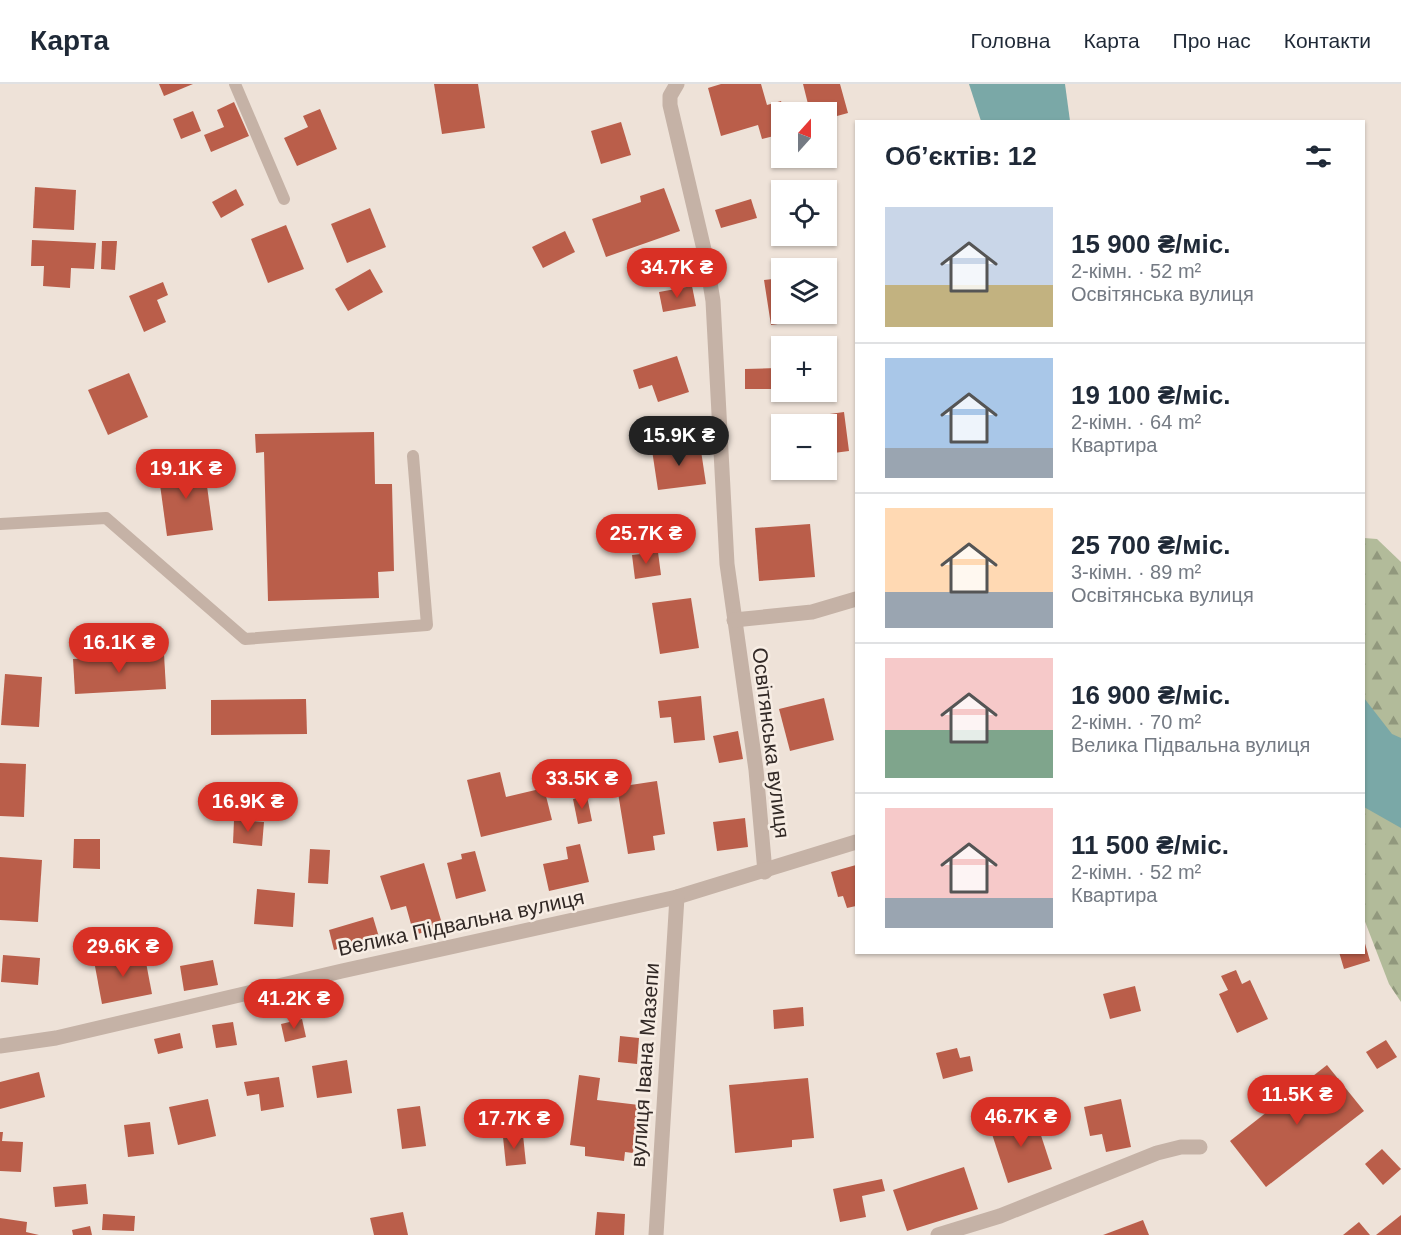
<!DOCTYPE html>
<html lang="uk">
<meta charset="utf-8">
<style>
:root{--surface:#fff;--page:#f6f6f7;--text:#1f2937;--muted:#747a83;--line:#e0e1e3;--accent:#d93025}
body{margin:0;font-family:Helvetica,sans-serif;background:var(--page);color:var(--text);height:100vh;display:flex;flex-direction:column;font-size:22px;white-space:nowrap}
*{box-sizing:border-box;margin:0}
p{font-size:20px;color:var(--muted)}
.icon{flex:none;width:33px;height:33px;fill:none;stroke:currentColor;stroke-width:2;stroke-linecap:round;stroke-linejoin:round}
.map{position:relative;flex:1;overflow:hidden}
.panel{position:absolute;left:855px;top:36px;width:510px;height:834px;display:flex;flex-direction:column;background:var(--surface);border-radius:0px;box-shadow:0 2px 4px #0004}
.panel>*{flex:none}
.needle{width:39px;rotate:21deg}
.tools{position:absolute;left:771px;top:18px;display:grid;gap:12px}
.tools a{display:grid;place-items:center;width:66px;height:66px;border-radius:0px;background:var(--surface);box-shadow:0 2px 4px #0004;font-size:30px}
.price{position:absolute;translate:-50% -51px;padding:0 14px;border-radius:21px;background:var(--accent);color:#fff;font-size:20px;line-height:39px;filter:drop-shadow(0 2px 3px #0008)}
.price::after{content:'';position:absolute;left:50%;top:36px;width:18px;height:14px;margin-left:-9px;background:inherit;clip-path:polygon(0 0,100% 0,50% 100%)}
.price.active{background:#222;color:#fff}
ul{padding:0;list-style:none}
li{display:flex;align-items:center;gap:18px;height:150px;padding:0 30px}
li+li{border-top:2px solid var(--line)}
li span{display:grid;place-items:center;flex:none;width:168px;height:120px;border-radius:0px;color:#555}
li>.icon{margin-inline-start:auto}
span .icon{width:72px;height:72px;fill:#fffc;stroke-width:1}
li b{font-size:26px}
h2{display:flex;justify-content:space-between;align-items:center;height:72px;padding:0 30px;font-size:26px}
header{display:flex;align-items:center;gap:36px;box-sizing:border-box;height:84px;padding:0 30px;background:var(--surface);border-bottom:2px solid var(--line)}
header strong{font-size:28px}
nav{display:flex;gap:33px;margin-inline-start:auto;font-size:21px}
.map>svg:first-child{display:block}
</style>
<header>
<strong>Карта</strong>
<nav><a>Головна</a><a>Карта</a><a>Про нас</a><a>Контакти</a></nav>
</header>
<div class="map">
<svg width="1401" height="1151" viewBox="0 0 1401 1151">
<defs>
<pattern id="forest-firs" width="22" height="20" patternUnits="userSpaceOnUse" patternTransform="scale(1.5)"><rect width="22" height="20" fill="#b2bb9a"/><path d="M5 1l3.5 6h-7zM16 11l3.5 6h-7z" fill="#91987d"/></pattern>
</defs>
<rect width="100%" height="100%" fill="#eee2d8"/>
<polygon fill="url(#forest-firs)" points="1364,454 1377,455 1401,478 1401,918 1389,900 1364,835"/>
<g fill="#7aa8a7">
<polygon points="969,0 1065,0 1070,37 981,37"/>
<polygon points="1364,614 1392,650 1401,654 1401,744 1364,723"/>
</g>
<g fill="#ba5e4a">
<polygon points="159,0 193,0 164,12"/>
<polygon points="434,0 478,0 485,44 442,50"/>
<polygon points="721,0 761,0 767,21 781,17 785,28 782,28 782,50 762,55 758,41 721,52 708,4"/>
<polygon points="803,0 840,0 848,29 826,35 826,28 810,28"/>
<polygon points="234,18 249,52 211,68 204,51 224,43 217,26"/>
<polygon points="320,25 337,65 297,82 284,54 308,43 303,32"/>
<polygon points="193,27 201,47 181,55 173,35"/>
<polygon points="621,38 631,71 601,80 591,47"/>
<polygon points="35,103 76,106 74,146 33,144"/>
<polygon points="664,104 680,147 606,173 592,135 641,118 640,112"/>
<polygon points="236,105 244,121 221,134 212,118"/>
<polygon points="751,115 757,134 721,144 715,126"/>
<polygon points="370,124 386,163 347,179 331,140"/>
<polygon points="286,141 304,185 268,199 251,155"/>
<polygon points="565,147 575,168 543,184 532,163"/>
<polygon points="32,156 96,159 94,185 71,184 70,204 43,202 44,182 31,182"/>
<polygon points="102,157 117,157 115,186 101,185"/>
<polygon points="370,185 383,208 348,227 335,205"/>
<polygon points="782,194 782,230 797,230 798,237 771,241 764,196"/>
<polygon points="163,198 168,211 157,216 166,238 144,248 129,212"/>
<polygon points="692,202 696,222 663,228 659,208"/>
<polygon points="677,272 689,308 658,318 652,301 639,305 633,286"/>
<polygon points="776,284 777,305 745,305 745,285"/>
<polygon points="129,289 148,333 108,351 88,306"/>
<polygon points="844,328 849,367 826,370 826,340 809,340 808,333"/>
<polygon points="374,348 375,400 392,400 394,487 378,488 379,514 268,517 264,368 256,369 255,350"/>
<polygon points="700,360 706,400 658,406 652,366"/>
<polygon points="204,380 213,446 167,452 158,386"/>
<polygon points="810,440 815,493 759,497 755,444"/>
<polygon points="658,468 661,491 635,495 632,471"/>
<polygon points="691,514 699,564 660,570 652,519"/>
<polygon points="164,570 166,605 75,610 73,575"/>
<polygon points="5,590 42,593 39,643 1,641"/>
<polygon points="701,612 705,656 674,659 671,633 660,634 658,617"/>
<polygon points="824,614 834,656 790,667 779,625"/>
<polygon points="306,615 307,650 211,651 211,616"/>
<polygon points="738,647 743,675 719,679 713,652"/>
<polygon points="0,679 26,680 24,733 0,732"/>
<polygon points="500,688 506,713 544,704 552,736 481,753 467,696"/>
<polygon points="657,697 665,750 653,752 655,766 628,770 617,703"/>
<polygon points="587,712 592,737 578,740 573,715"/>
<polygon points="745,734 748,763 717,767 713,738"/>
<polygon points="234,736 264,738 262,762 233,759"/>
<polygon points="74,755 100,755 100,785 73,784"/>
<polygon points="580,760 589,798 549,807 543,780 568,775 566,763"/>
<polygon points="310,765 330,766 328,800 308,799"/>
<polygon points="475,767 486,807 456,815 447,779 462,775 461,770"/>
<polygon points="0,773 42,776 38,838 0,836"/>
<polygon points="424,779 443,843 414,851 406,822 391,826 380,792"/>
<polygon points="856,781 856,822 847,824 843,812 838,813 831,788"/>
<polygon points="257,805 295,809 293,843 254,840"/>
<polygon points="373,833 379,853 334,866 329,846"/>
<polygon points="1364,856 1370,877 1344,885 1339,868 1364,868"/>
<polygon points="144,868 152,910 102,920 94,877"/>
<polygon points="3,871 40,874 38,901 1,898"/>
<polygon points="213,876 218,901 184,907 180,882"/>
<polygon points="1236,886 1242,900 1250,896 1268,935 1237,949 1219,910 1228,906 1221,892"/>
<polygon points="1135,902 1141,927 1110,935 1103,910"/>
<polygon points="803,923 804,942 774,945 773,926"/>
<polygon points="302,935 306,953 285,958 281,940"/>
<polygon points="233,938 237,961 216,964 212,941"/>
<polygon points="180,949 183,964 158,970 154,955"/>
<polygon points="620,952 639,954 637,980 618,978"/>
<polygon points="1386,956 1397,973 1377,985 1366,968"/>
<polygon points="957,964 960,974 970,972 973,987 943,995 936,969"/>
<polygon points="347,976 352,1009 317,1014 312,982"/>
<polygon points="1327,981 1364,1027 1266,1103 1230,1057"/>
<polygon points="39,988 45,1013 0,1025 0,998"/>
<polygon points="579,991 600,994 597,1016 639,1021 633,1069 625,1068 624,1077 585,1072 585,1063 570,1061"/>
<polygon points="279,993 284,1023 261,1027 259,1010 247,1012 244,998"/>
<polygon points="808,994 814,1054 792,1056 792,1063 735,1069 729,1001"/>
<polygon points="208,1015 216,1052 178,1061 169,1023"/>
<polygon points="1121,1015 1131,1063 1106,1068 1102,1050 1090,1052 1084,1023"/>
<polygon points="420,1022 426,1062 402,1065 397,1025"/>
<polygon points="1034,1030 1052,1085 1008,1099 990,1044"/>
<polygon points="150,1038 154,1070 128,1073 124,1041"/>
<polygon points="0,1048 3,1048 2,1057 23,1058 21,1088 0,1087"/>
<polygon points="523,1051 526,1080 506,1082 503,1053"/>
<polygon points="1382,1065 1401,1085 1383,1101 1365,1080"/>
<polygon points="964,1083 978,1125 907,1147 893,1106"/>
<polygon points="882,1095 885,1107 862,1112 866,1133 840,1138 833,1105"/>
<polygon points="86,1100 88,1120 55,1123 53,1103"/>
<polygon points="403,1128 408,1151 374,1151 370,1134"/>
<polygon points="597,1128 625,1130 624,1151 595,1151"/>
<polygon points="103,1130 135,1132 134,1147 102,1146"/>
<polygon points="1401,1131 1401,1151 1376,1151"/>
<polygon points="0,1134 27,1138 26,1148 39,1151 0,1151"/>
<polygon points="1143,1136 1149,1151 1103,1151"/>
<polygon points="1359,1138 1370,1151 1343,1151"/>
<polygon points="90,1142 92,1151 73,1151 72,1146"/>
</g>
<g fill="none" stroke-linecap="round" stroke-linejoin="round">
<g stroke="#c5b2a6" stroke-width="12">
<polyline points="235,0 284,115"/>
<polyline points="0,440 106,434 245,555 427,541 413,372"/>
</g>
<g stroke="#c5b2a6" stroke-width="15">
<polyline points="677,0 670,12 670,21 706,174 713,217 727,480 756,686 765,788"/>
<polyline points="734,536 812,528 856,515"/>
<polyline points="0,962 56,954 342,887 677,813 856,758"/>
<polyline points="656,1151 677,813"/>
<polyline points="938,1151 1000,1132 1157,1069 1181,1063 1200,1063"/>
</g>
</g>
<g text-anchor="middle" stroke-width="5" stroke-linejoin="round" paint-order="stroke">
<g font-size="21" fill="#322926" stroke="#f7ede4">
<text transform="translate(771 659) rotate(83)" y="7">Освітянська вулиця</text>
<text transform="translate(461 839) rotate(-12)" y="7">Велика Підвальна вулиця</text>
<text transform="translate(645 981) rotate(-86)" y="7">вулиця Івана Мазепи</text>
</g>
</g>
</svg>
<div class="tools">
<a><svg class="needle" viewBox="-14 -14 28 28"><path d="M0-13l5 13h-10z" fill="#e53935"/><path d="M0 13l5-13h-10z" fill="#747a83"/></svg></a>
<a><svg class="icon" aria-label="locate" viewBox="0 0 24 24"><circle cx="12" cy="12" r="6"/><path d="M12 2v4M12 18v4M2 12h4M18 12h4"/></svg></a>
<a><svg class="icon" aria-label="layers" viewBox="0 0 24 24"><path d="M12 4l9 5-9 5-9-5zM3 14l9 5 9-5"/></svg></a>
<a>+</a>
<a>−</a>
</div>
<b class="price" style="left:677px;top:215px">34.7K ₴</b>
<b class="price active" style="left:679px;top:383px">15.9K ₴</b>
<b class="price" style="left:186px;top:416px">19.1K ₴</b>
<b class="price" style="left:646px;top:481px">25.7K ₴</b>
<b class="price" style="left:119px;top:590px">16.1K ₴</b>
<b class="price" style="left:582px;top:726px">33.5K ₴</b>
<b class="price" style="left:248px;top:749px">16.9K ₴</b>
<b class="price" style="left:123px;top:894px">29.6K ₴</b>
<b class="price" style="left:294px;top:946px">41.2K ₴</b>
<b class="price" style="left:1297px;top:1042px">11.5K ₴</b>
<b class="price" style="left:1021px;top:1064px">46.7K ₴</b>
<b class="price" style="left:514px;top:1066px">17.7K ₴</b>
<section class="panel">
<h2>Об’єктів: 12<svg class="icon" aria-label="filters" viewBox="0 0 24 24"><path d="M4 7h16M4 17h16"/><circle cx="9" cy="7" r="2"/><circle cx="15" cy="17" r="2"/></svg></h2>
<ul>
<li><span style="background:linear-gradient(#c9d6e8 65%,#c2b280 0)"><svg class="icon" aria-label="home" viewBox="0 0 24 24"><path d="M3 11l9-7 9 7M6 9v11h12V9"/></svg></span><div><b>15 900 ₴/міс.</b><p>2-кімн. · 52 m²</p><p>Освітянська вулиця</p></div></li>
<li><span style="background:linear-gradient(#a9c7e8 75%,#9aa5b1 0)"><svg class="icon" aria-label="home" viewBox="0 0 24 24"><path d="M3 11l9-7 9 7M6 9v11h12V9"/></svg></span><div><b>19 100 ₴/міс.</b><p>2-кімн. · 64 m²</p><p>Квартира</p></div></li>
<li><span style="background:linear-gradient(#ffd9b3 70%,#9aa5b1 0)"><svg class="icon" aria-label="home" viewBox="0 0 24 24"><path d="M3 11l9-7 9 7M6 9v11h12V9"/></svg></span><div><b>25 700 ₴/міс.</b><p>3-кімн. · 89 m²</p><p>Освітянська вулиця</p></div></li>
<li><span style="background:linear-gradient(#f6c9c9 60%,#7fa58c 0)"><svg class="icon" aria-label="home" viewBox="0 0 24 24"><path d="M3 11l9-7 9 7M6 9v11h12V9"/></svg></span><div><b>16 900 ₴/міс.</b><p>2-кімн. · 70 m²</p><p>Велика Підвальна вулиця</p></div></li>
<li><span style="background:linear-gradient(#f6c9c9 75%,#9aa5b1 0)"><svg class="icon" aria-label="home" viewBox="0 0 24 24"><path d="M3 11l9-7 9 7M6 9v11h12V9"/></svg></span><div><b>11 500 ₴/міс.</b><p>2-кімн. · 52 m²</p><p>Квартира</p></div></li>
</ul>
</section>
</div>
